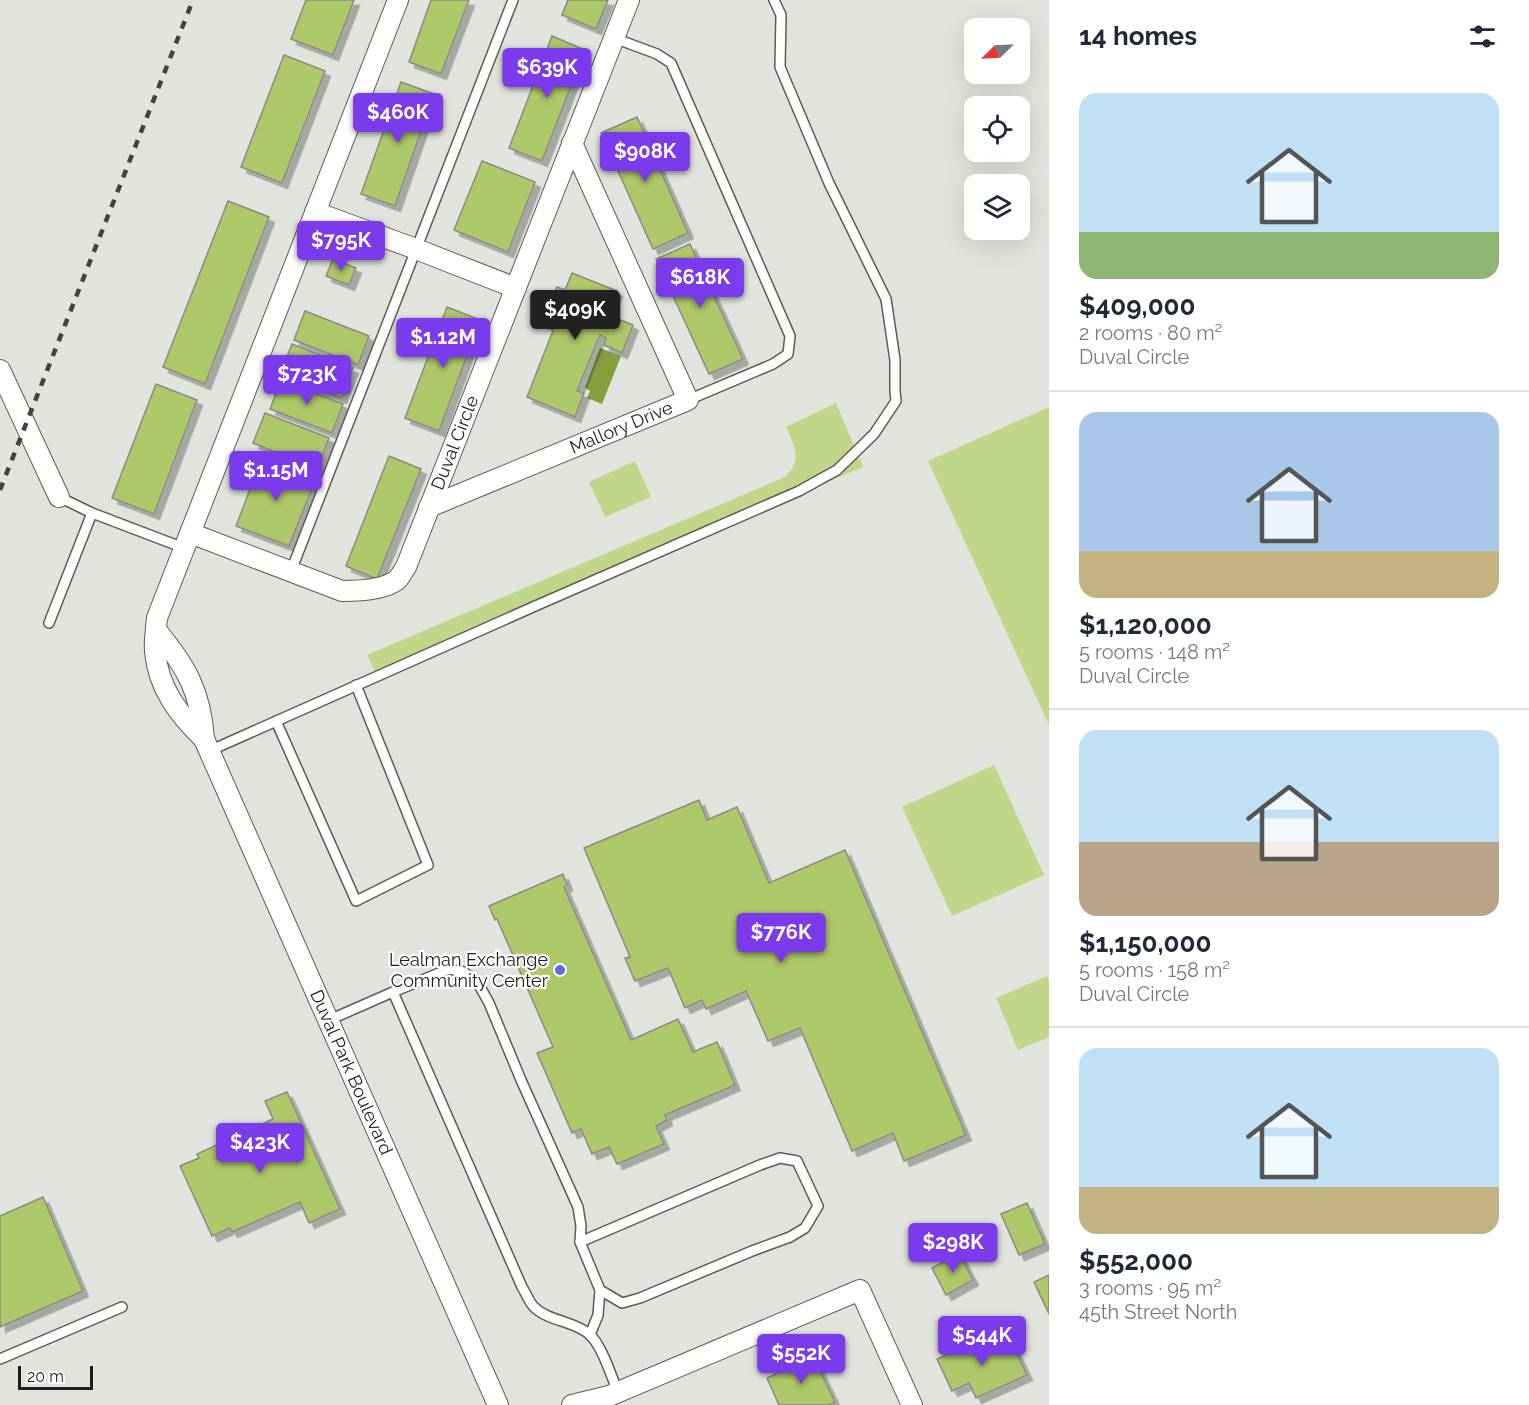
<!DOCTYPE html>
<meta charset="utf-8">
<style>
:root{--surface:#fff;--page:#f6f6f7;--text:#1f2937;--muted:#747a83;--line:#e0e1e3;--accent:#7c3aed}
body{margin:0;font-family:Raleway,sans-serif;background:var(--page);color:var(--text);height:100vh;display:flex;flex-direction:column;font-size:22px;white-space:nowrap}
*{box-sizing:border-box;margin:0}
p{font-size:20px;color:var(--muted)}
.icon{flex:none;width:33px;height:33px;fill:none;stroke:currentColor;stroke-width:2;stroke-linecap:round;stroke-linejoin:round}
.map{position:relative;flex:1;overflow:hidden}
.details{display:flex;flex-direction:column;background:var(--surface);width:480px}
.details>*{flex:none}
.needle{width:39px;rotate:246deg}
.controls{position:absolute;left:964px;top:18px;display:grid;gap:12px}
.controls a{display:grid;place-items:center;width:66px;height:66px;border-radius:12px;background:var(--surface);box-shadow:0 6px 24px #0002;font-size:30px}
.scale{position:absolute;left:18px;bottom:15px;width:75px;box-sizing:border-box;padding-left:6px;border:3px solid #1e1f1c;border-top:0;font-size:16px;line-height:21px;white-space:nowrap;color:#1e1f1c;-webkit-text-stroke:4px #fff;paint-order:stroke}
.price{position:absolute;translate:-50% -51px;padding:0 14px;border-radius:6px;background:var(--accent);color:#fff;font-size:20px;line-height:39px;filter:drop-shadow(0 2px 3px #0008)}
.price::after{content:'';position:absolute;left:50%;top:36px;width:18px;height:14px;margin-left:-9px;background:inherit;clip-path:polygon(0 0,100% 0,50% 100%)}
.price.current{background:#222;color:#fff}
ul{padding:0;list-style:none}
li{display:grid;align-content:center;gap:12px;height:318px;padding:0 30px}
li+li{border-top:2px solid var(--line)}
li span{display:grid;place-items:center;height:186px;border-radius:18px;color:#555}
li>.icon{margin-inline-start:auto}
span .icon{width:108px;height:108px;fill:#fffc;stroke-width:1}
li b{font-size:26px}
h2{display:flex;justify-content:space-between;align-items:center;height:72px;padding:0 30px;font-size:26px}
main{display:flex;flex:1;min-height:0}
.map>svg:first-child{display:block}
</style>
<main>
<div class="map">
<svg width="1049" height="1405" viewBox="0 0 1049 1405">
<defs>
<filter id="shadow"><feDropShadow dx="5.5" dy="5.5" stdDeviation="0" flood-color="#0004"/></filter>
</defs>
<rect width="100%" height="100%" fill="#e1e4dc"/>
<g fill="#c0d78a">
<path d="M836 403 863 467 377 676 367 655 785 477C803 458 795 448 786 427Z"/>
<polygon points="1049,407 1049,725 928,461"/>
<polygon points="635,461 651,497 605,517 589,482"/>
<polygon points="994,765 1044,875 952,916 902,807"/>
<polygon points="1047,976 1049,981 1049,1037 1018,1050 996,998"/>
</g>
<polygon fill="#859e3e" points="600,348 621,356 602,404 587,398 590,391 585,388"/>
<g fill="#adc868" stroke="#898b84" stroke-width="1.5" filter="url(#shadow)">
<polygon points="306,0 354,0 333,55 291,39"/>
<polygon points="431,0 469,0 441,74 409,62"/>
<polygon points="568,0 608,0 596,29 562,15"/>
<polygon points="552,36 585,50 542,161 509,148"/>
<polygon points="284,55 325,71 282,183 241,167"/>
<polygon points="401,82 434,94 395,206 361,194"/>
<polygon points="637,117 688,233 653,249 601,133"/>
<polygon points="482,161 535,182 508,252 454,230"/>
<polygon points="228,201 269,217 205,384 163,367"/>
<polygon points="690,244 743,359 709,374 656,259"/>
<polygon points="333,259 356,268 349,285 326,276"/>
<polygon points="572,273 617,291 608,315 633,325 622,353 604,345 606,338 600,335 577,391 584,393 575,417 527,397 554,328 542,323 557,287 565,290"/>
<polygon points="447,307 480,320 439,431 405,418"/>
<polygon points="305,311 369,336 358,365 294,340"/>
<polygon points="292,344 353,368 341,398 280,374"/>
<polygon points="281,380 343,404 332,433 270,409"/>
<polygon points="156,384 197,400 154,514 112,498"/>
<polygon points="265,413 329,438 317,469 253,443"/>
<polygon points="389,456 421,469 377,579 346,566"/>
<polygon points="262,458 316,479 289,546 236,526"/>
<polygon points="699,800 707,820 737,807 769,883 845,850 966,1135 904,1161 893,1133 852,1151 800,1028 768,1041 746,991 706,1009 702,1000 685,1008 668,968 635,981 625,958 630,957 584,848"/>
<polygon points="563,874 567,885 564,887 631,1040 678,1019 693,1052 717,1042 735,1085 665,1115 667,1120 656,1126 664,1144 617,1164 609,1147 592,1154 581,1129 572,1133 537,1053 553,1047 497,919 495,920 489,906"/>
<polygon points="287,1092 340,1209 309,1223 300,1202 232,1232 230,1228 212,1236 180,1166 199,1158 197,1154 273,1119 265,1101"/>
<polygon points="43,1197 83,1291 0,1327 0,1216"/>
<polygon points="1027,1203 1045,1244 1019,1255 1001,1214"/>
<polygon points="959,1253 973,1280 946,1295 932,1268"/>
<polygon points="1049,1275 1049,1314 1034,1282"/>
<polygon points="988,1335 995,1351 1012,1343 1027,1375 976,1398 969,1383 952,1391 937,1359"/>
<polygon points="813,1356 835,1402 829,1405 779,1405 767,1378"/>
</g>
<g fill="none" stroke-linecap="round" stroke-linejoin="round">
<g stroke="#5b5d56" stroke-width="12">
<g id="lane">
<polyline points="614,38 657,54 671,63 790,336 788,354 773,364 688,400"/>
<polyline points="59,497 92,513 184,548"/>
<polyline points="291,571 513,0"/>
<polyline points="49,623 92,513"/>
<polyline points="276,721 356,901 428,865 356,685"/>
<polyline points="209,751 533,607 799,491 837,470 874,434 896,401 895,391 895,360 886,299 829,183 780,67 781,15 774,0"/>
<polyline points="393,992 449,969 464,972 479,985 489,1003 521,1080 578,1207 581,1226 580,1242 600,1290 598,1315 590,1335"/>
<path d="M329 1020 393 992 522 1287C526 1293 529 1302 534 1307 548 1321 574 1321 589 1334 602 1345 611 1376 618 1392"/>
<polyline points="580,1242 760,1165 780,1158 797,1161 818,1206 805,1228 790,1237 752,1251 640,1298 622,1303 600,1290"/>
<polyline points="0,1359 122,1307"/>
</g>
</g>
<g stroke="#5b5d56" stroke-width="22">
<g id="street">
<polyline points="315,212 416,249 516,288"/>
<polyline points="0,370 59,497"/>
<path id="s1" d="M429 507 688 400 572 143"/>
<path id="s2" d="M190 533 342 591C358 591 384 590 397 580 400 577 403 571 406 567L629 0"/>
<path id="s3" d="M156 630C186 666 201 692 204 739L498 1405"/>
<path d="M204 739C179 715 158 688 155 651 154 641 156 629 157 618L398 0"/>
<polyline points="572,1405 609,1396 860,1290 912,1405"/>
</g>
</g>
<use href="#lane" stroke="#fff" stroke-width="9"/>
<use href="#street" stroke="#fff" stroke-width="20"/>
<polyline stroke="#41433f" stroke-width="4.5" stroke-dasharray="8 8" stroke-linecap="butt" points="0,490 193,0"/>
</g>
<circle fill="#596de3" stroke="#fff" stroke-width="2" cx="560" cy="970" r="6"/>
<g text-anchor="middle" stroke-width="4.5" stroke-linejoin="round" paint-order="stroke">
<g font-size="18" fill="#1e1f1c" stroke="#fff">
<text dy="6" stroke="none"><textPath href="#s1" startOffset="208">Mallory Drive</textPath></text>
<text dy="6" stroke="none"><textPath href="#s2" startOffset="369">Duval Circle</textPath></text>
<text dy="6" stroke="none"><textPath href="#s3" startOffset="486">Duval Park Boulevard</textPath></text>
</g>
<g font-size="18" fill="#1e1f1c" stroke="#fff" text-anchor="end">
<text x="548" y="966">Lealman Exchange<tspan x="548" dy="21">Community Center</tspan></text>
</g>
</g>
</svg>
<div class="controls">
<a><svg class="needle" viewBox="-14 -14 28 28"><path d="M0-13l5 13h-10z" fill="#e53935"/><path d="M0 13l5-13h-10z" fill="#747a83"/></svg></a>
<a><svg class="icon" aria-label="locate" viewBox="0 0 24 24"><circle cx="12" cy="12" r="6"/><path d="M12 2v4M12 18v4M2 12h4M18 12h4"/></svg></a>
<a><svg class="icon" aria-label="layers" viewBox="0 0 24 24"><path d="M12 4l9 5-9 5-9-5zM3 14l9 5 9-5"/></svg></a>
</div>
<div class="scale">20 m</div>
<b class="price" style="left:547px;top:99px">$639K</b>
<b class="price" style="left:398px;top:144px">$460K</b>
<b class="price" style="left:645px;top:183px">$908K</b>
<b class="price" style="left:341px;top:272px">$795K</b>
<b class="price" style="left:700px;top:309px">$618K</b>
<b class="price current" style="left:575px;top:341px">$409K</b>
<b class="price" style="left:443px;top:369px">$1.12M</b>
<b class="price" style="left:307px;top:406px">$723K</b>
<b class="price" style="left:276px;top:502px">$1.15M</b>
<b class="price" style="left:781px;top:964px">$776K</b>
<b class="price" style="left:260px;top:1174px">$423K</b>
<b class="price" style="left:953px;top:1274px">$298K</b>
<b class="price" style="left:982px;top:1367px">$544K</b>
<b class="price" style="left:801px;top:1385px">$552K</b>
</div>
<section class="details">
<h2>14 homes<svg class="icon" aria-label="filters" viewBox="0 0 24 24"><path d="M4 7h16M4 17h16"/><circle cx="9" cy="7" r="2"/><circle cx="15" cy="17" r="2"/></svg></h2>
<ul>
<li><span style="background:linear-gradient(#bfe0f5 75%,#8fb573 0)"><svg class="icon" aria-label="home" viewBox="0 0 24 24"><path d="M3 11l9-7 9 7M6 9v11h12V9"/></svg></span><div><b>$409,000</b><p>2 rooms · 80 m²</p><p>Duval Circle</p></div></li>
<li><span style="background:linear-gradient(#a9c7e8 75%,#c2b280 0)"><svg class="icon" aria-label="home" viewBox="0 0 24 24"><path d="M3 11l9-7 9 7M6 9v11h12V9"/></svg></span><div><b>$1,120,000</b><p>5 rooms · 148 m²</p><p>Duval Circle</p></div></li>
<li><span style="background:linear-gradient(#bfe0f5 60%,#b9a48a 0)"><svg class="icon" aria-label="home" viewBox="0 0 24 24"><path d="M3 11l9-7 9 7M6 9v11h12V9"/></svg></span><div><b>$1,150,000</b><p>5 rooms · 158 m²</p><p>Duval Circle</p></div></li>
<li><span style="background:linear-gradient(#bfe0f5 75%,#c2b280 0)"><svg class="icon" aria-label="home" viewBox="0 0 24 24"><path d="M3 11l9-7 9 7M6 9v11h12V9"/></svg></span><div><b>$552,000</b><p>3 rooms · 95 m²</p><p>45th Street North</p></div></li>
</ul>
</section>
</main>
